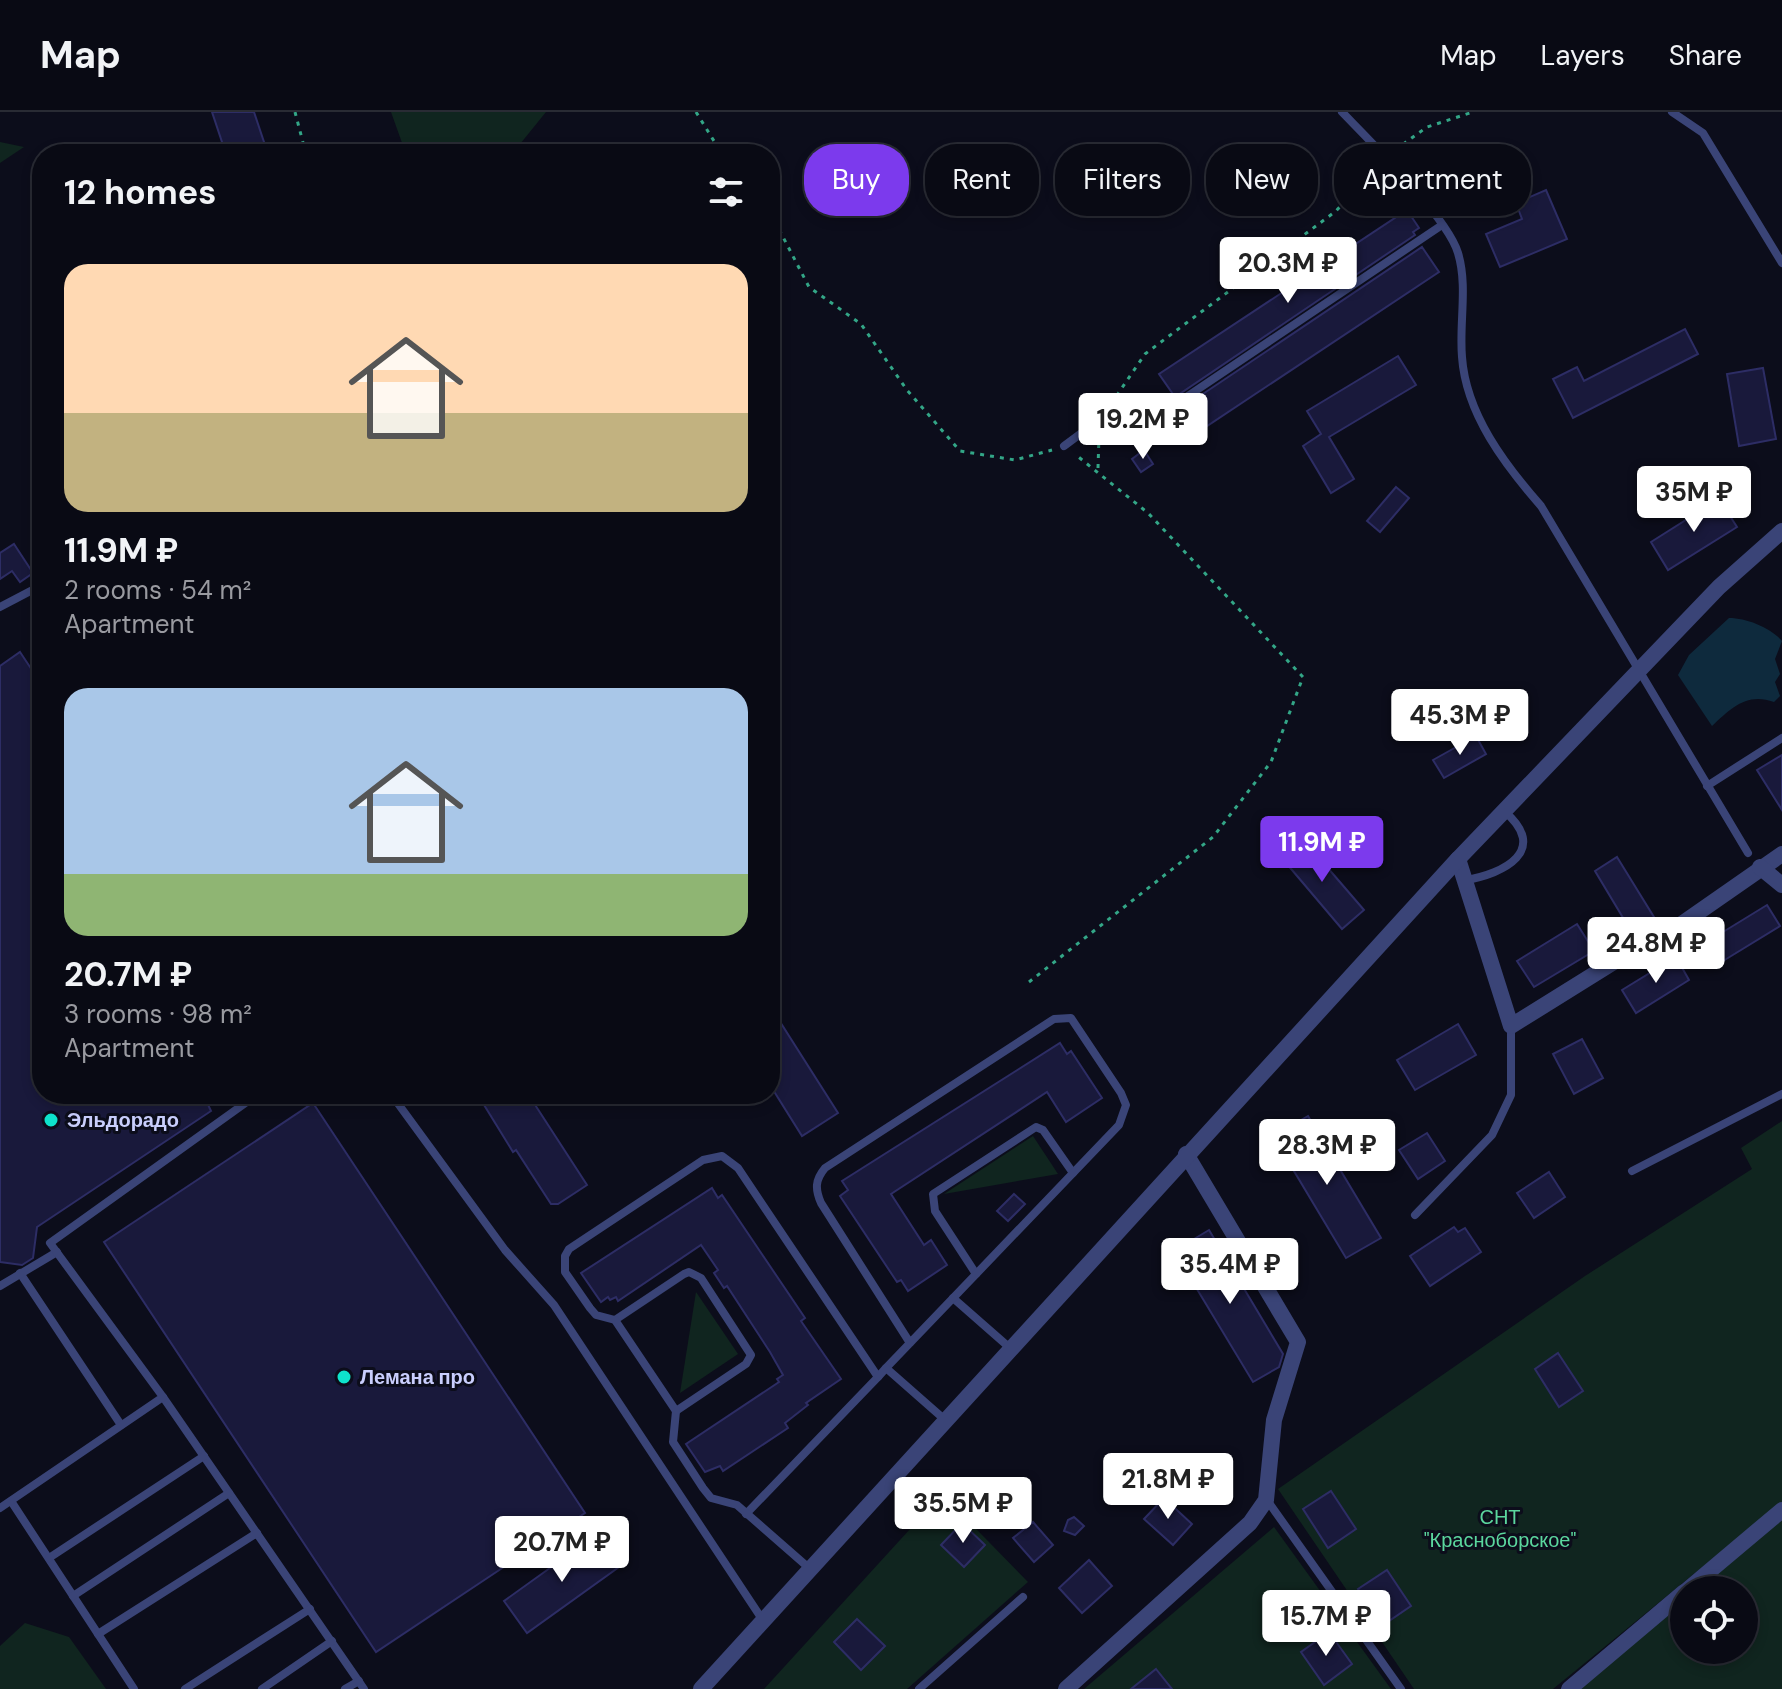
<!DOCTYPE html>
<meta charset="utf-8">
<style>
:root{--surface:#090a14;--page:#171822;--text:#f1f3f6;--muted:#999aa0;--line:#292b34;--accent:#7c3aed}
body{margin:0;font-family:"DM Sans",sans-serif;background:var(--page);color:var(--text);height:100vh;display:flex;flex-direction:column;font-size:30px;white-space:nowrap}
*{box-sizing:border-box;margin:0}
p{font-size:26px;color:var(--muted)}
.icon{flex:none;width:44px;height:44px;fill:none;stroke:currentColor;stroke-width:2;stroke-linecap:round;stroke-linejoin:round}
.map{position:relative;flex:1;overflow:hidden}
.sheet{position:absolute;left:32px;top:32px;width:748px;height:960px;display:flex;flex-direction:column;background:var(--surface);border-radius:32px;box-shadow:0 4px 12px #0003,0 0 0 2px var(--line)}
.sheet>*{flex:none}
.hud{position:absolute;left:804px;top:32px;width:760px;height:72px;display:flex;gap:16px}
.fabs{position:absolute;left:1670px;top:1464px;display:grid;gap:16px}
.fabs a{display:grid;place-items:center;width:88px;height:88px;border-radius:50%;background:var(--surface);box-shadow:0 4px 12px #0003,0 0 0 2px var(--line);font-size:40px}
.price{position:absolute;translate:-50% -68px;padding:0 18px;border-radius:8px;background:#fff;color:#222;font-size:26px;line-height:52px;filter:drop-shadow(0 2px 4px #0008)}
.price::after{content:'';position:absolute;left:50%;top:48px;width:24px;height:18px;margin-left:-12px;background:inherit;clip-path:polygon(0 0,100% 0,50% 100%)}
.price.active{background:var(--accent);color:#fff}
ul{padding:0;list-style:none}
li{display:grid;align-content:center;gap:16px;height:424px;padding:0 32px}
li span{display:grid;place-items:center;height:248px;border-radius:24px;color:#555}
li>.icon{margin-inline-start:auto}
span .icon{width:144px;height:144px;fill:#fffc;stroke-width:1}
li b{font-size:34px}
h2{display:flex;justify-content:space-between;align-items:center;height:96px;padding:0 32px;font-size:34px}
.chip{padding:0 28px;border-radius:32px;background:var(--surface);box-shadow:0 4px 12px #0003,0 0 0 2px var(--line);font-size:28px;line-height:72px}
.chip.active{background:var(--accent);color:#fff}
header{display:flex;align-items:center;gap:48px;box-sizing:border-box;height:112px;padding:0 40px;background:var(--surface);border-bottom:2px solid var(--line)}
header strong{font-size:38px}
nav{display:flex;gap:44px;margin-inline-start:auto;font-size:28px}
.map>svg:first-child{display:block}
</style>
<header>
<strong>Map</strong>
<nav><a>Map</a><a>Layers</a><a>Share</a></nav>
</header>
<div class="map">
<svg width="1782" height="1577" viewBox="0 0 1782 1577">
<rect width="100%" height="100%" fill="#0c0d1b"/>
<g fill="#10251f">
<polygon points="391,0 546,0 512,42 406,42"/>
<polygon points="0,30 24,35 0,51"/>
<polygon points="1782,1009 1782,1390 1553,1577 1414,1577 1278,1377 1585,1164 1752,1057 1741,1036"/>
<polygon points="1033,1024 1058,1062 944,1082"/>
<polygon points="696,1180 738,1242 680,1281"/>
<polygon points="942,1382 1028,1470 907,1577 764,1577"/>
<polygon points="1782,1405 1782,1577 1576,1577 1684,1485 1684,1538 1744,1538 1744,1478 1692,1478"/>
<polygon points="1274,1415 1391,1577 1084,1577"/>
<polygon points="25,1511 69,1525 106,1577 0,1577 0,1534"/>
</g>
<path fill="#0e2a3d" d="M1729 506C1747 506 1771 516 1782 529L1775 547 1780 562 1775 570 1780 584 1774 590C1747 580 1731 596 1712 614L1678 563 1689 543Z"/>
<g fill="#19193b" stroke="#2d2d65" stroke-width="2">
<polygon points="212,0 254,0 268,42 226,42"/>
<polygon points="1546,78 1567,127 1500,155 1486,122 1522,107 1516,91"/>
<polygon points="1407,98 1419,116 1413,120 1415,123 1175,285 1159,262"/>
<polygon points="1422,135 1439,160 1192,324 1180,306 1186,302 1182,296"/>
<polygon points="1685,217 1698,242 1573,306 1553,267 1577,255 1584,269"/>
<polygon points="1398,244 1416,273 1329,325 1354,367 1331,381 1303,334 1321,322 1307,299"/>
<polygon points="1763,256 1776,327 1739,334 1727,262"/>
<polygon points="1144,338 1153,352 1141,360 1132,347"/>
<polygon points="1396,375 1409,386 1380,420 1367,409"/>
<polygon points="1719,387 1737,415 1668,458 1651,430"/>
<polygon points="14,432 33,461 20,470 12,459 0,467 0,441"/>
<polygon points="20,540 42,573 42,982 203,982 211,999 37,1115 33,1146 22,1153 0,1150 0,554"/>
<polygon points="1476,624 1486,642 1444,666 1433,648"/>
<polygon points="1782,643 1782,698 1757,658"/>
<polygon points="1302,726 1364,798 1342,817 1281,745"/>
<polygon points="1617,745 1657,810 1634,824 1595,759"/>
<polygon points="1767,793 1780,814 1723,849 1710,828"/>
<polygon points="1577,812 1594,839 1534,875 1517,849"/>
<polygon points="1676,845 1689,868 1636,901 1622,878"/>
<polygon points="770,894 838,1001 802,1024 770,973"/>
<polygon points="1458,912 1476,943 1415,978 1397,948"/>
<polygon points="1582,927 1603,966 1574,982 1553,942"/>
<polygon points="1060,931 1067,942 1071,939 1102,986 1066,1010 1047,980 891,1082 924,1133 931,1128 947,1153 908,1179 901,1168 897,1170 840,1084 848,1078 842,1069"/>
<polygon points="490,982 528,982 587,1073 558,1092 551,1092 516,1038 513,1040 481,988"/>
<polygon points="313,991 585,1401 376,1540 104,1130"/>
<polygon points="1308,1004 1381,1126 1346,1146 1273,1024"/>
<polygon points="1427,1021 1445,1049 1418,1067 1399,1038"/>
<polygon points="1549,1060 1565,1085 1534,1106 1517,1081"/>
<polygon points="712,1076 718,1086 722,1083 805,1206 801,1209 841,1267 806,1291 808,1293 785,1311 788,1316 723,1359 720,1354 705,1360 686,1332 779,1270 777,1267 783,1263 770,1240 727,1174 724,1176 714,1161 718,1158 701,1133 618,1189 616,1185 610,1188 608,1185 601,1190 581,1161"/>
<polygon points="1014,1082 1025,1092 1008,1109 997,1099"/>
<polygon points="1454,1115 1458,1120 1465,1116 1481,1140 1430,1174 1410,1144"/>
<polygon points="1209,1118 1283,1242 1279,1255 1253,1270 1174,1139"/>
<polygon points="1558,1241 1583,1279 1559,1295 1535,1257"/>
<polygon points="1331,1379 1356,1417 1328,1436 1303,1397"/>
<polygon points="1164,1386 1192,1412 1173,1433 1144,1407"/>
<polygon points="1074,1405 1084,1414 1075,1423 1064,1419 1068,1408"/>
<polygon points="1033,1410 1053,1433 1034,1450 1013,1426"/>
<polygon points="962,1411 985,1433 964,1455 941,1433"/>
<polygon points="596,1423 619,1455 527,1521 504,1489"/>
<polygon points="1089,1448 1112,1474 1082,1501 1059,1476"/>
<polygon points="1387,1458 1411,1494 1383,1513 1358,1477"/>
<polygon points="857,1507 885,1534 861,1558 834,1530"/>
<polygon points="1329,1520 1352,1552 1324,1573 1301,1540"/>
<polygon points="1156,1557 1172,1577 1131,1577"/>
</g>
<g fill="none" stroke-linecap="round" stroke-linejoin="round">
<g stroke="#33a687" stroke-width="3" stroke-dasharray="4 6" stroke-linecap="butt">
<polyline points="295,0 306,42"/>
<polyline points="696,0 722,42"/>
<polyline points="1395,38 1427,15 1473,0"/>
<polyline points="770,100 809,175 861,212 907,278 960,339 1015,348 1052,338"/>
<polyline points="1111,292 1145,242 1336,99 1378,54"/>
<polyline points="1098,356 1099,324"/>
<polyline points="1029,870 1213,725 1271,650 1303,565 1148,401 1076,343"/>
</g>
<g stroke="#3a4477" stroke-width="8">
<path d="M1342 0C1371 30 1447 105 1458 141 1468 174 1459 211 1462 245 1466 302 1505 353 1541 394L1748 741"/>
<polyline points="1672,0 1703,21 1782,151"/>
<polyline points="1064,334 1099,308 1176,292 1442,113"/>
<polyline points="0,495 42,473"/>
<polyline points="1707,674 1782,626"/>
<path d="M1465 768C1504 762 1550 738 1504 699"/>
<polyline points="391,982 505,1138 554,1193 762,1507"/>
<polyline points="1632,1059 1782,982"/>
<polyline points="1415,1103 1492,1023 1511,983 1511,914"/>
<polyline points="20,1161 121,1313"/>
<polyline points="976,1162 935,1099 933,1082 1036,1015 1043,1018 1073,1061"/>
<polyline points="0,1174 57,1140"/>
<polyline points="953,1186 1010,1236"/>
<polyline points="615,1208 684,1162 689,1160 701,1166 751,1243 746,1252 676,1299"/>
<path d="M886 1256 1119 1013 1126 993 1121 981 1071 906 1054 907 825 1056C815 1068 815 1077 821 1091L910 1231"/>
<polyline points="163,1285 364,1577"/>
<polyline points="1267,1388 1401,1577"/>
<polyline points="11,1389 134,1577"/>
<polyline points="0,1396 163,1285 50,1131 258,982"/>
<polyline points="746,1402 878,1265"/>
<polyline points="49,1446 204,1344"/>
<polyline points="809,1456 737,1393 711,1386 703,1376 673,1330 676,1299 615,1208 596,1203 590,1196 565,1160 565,1144 569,1137 703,1048 722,1044 738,1056 878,1265 886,1256 944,1307"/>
<polyline points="73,1484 229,1381"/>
<polyline points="98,1522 257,1421"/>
<polyline points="185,1577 310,1497"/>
<polyline points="262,1577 332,1529"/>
<polyline points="345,1577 359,1569"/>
<polyline points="919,1577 1023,1485"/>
</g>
<g stroke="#3a4477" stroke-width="16">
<polyline points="1458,747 1511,914 1617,848 1673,818 1782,742"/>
<polyline points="1760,755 1782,773"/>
<polyline points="1687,1478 1782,1398"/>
<polyline points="1066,1577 1250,1411 1266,1388 1274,1308 1298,1230 1186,1042"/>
<polyline points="1569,1577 1684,1480"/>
</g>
<polyline stroke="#3a4477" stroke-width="16" points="701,1577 1458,747 1719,475 1782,419"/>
</g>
<g fill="#0ee3cc" stroke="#0c0d1b" stroke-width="3">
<circle cx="51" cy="1008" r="8"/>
<circle cx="344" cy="1265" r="8"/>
</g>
<g text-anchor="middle" stroke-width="6" stroke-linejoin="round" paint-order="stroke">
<g font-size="20" font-weight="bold" fill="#c9cefc" stroke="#0c0d1b" text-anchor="start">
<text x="67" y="1015">Эльдорадо</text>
<text x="360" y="1272">Лемана про</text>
</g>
<g font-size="20" fill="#5bd69e" stroke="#0c0d1b">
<text x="1500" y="1412">СНТ<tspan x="1500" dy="23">"Красноборское"</tspan></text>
</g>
</g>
</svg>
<div class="fabs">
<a><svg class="icon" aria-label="locate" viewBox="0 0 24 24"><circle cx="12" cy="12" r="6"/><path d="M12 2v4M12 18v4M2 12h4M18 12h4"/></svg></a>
</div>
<b class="price" style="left:1288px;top:193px">20.3M ₽</b>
<b class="price" style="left:1143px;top:349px">19.2M ₽</b>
<b class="price" style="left:1694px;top:422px">35M ₽</b>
<b class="price" style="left:1460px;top:645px">45.3M ₽</b>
<b class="price active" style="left:1322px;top:772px">11.9M ₽</b>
<b class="price" style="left:1656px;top:873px">24.8M ₽</b>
<b class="price" style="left:1327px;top:1075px">28.3M ₽</b>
<b class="price" style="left:1230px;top:1194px">35.4M ₽</b>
<b class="price" style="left:1168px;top:1409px">21.8M ₽</b>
<b class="price" style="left:963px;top:1433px">35.5M ₽</b>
<b class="price" style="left:562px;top:1472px">20.7M ₽</b>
<b class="price" style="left:1326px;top:1546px">15.7M ₽</b>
<div class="hud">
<a class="chip active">Buy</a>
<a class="chip">Rent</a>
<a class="chip">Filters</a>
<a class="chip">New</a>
<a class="chip">Apartment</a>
</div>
<section class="sheet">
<h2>12 homes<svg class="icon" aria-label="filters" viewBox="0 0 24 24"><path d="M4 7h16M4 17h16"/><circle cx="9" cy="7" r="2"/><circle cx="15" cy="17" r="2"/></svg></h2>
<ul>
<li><span style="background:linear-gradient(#ffd9b3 60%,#c2b280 0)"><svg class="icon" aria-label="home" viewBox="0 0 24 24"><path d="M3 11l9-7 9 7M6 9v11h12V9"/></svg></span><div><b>11.9M ₽</b><p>2 rooms · 54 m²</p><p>Apartment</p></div></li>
<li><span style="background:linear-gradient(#a9c7e8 75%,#8fb573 0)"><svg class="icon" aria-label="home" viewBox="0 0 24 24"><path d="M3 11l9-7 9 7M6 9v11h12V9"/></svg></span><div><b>20.7M ₽</b><p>3 rooms · 98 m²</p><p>Apartment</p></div></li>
</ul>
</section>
</div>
